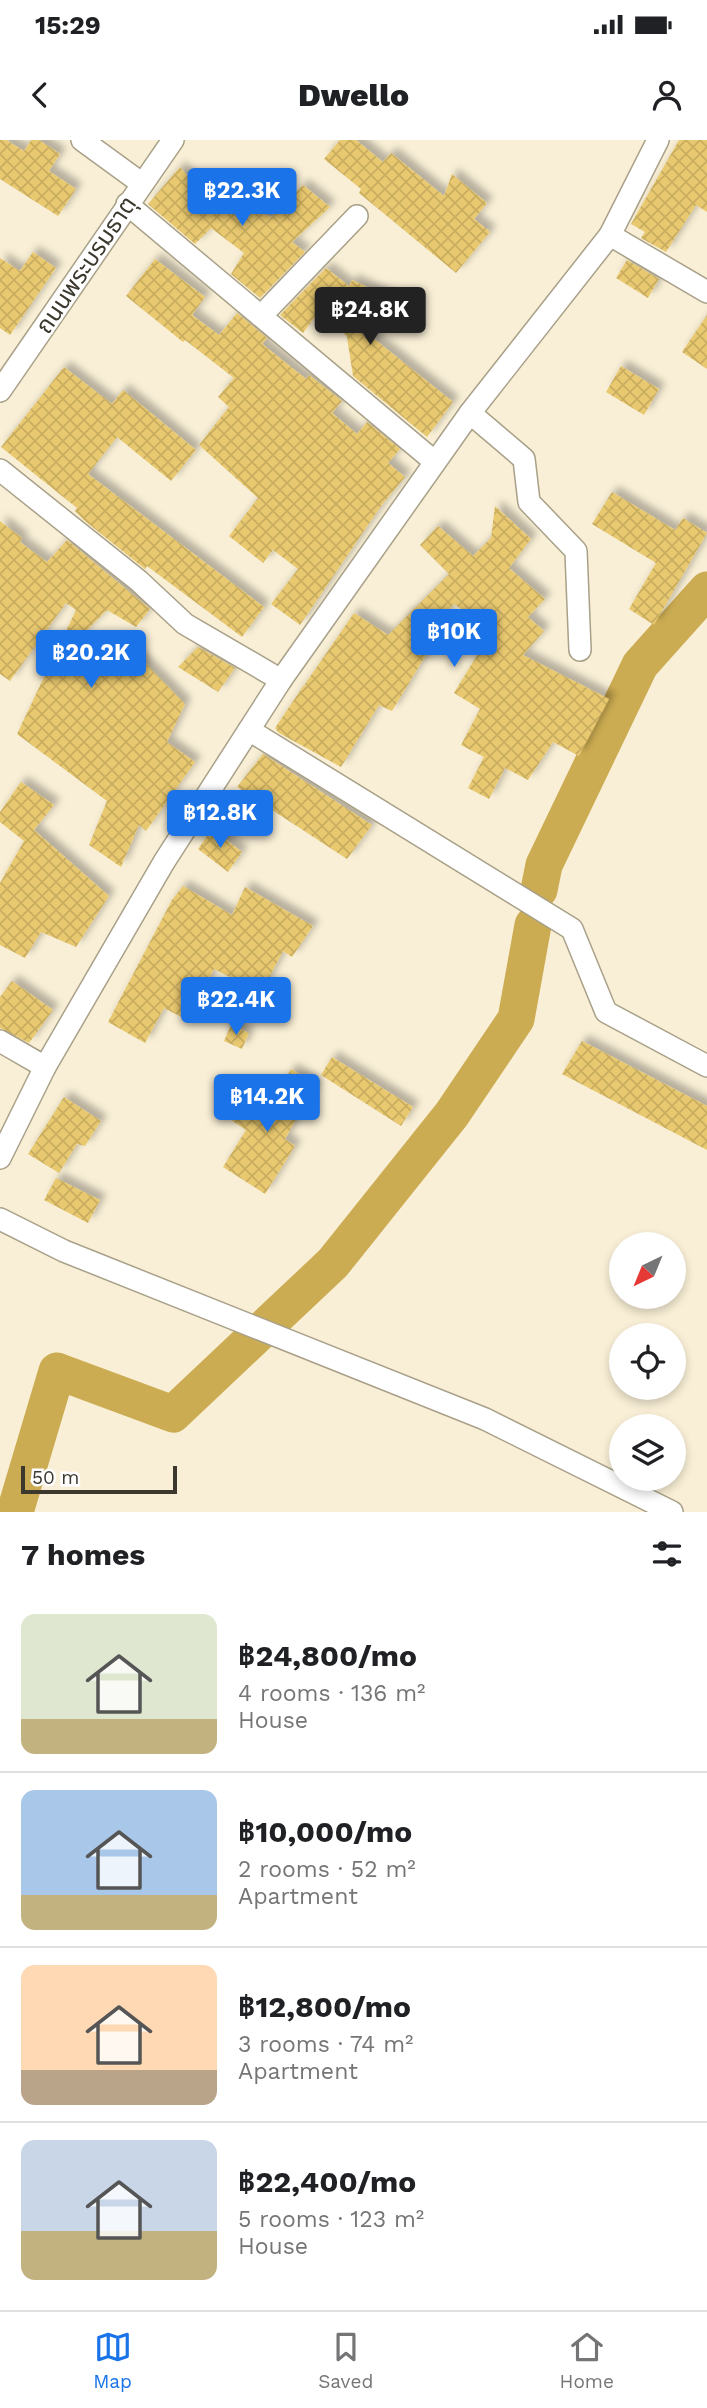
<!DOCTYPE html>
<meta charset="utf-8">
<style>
:root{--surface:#fff;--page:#f2f2f2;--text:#202124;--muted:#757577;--line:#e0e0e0;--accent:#1a73e8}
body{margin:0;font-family:"Work Sans","Noto Sans Thai",sans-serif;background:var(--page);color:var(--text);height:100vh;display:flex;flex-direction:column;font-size:26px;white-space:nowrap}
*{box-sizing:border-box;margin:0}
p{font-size:23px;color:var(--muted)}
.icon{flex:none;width:38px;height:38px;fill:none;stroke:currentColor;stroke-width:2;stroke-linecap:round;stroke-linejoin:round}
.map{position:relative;height:1372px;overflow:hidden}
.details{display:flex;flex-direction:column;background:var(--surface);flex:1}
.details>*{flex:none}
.needle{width:46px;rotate:223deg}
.tools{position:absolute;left:609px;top:1092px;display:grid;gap:14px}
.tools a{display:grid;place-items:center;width:77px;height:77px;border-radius:50%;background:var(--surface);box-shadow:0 4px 10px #0003;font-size:35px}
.scale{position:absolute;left:21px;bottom:18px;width:156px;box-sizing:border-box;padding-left:7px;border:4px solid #3c382e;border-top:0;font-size:19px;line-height:24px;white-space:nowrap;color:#3c382e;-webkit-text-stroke:5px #fff;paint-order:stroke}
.price{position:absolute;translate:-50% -60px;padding:0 16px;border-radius:7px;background:var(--accent);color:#fff;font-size:23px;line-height:46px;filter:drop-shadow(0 2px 4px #0008)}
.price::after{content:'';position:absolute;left:50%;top:42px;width:21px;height:16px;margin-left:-10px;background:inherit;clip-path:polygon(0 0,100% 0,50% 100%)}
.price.active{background:#222;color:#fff}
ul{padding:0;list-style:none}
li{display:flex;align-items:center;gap:21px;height:175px;padding:0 21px}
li+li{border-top:2px solid var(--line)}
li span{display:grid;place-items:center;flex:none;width:196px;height:140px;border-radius:14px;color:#555}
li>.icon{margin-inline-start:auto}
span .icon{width:84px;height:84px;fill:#fffc;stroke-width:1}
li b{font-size:30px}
h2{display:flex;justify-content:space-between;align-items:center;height:84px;padding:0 21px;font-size:30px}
.status{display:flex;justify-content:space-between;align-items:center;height:49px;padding:0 35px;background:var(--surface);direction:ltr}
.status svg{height:19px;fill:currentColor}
header{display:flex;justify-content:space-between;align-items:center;height:91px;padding:0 21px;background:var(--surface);font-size:32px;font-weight:800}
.menu{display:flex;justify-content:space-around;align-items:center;height:98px;border-top:2px solid var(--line);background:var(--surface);font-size:19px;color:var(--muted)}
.menu a{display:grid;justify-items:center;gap:4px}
.menu .active{color:var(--accent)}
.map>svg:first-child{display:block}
</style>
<div class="status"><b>15:29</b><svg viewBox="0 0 49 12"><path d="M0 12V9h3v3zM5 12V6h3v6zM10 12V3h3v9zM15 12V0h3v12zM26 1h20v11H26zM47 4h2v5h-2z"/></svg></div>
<header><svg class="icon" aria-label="back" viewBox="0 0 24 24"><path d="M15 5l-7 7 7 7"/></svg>Dwello<svg class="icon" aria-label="person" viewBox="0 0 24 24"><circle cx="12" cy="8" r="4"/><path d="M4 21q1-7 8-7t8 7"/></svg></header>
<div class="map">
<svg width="707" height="1372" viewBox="0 0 707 1372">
<defs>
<pattern id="building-cross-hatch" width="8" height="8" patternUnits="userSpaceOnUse" patternTransform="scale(1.75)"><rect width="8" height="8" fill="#e9c96f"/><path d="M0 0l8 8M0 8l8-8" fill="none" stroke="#c9ad60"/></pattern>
<filter id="shadow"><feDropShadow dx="6" dy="-6" stdDeviation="3.5" flood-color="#0004"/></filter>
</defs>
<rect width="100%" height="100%" fill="#f9efd6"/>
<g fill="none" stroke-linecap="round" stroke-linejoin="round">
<g stroke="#ccac52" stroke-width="37">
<polyline points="539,750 544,725 640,525 707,450"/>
<polyline points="15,1372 57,1231 173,1274 333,1123 452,974 516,879 533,785"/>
</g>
</g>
<g fill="url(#building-cross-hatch)" filter="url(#shadow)">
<polygon points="0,0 6,0 24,11 31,0 39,0 60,14 49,31 76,49 58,76 0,39"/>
<polygon points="340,0 356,0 383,22 391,13 444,56 452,34 487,63 474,79 490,92 456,133 359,53 361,49 324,19"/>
<polygon points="679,0 707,0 707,72 696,65 666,112 641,98 645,92 631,84"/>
<polygon points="180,27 217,71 225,63 272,77 303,45 330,67 292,102 305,112 260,158 231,134 244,113 211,88 195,104 148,64"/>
<polygon points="33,112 56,128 10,195 0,188 0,118 20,131"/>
<polygon points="155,119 205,157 192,175 219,195 237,173 267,198 262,204 306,239 309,235 342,261 332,273 357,294 367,282 400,309 388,323 405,337 381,366 300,485 271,464 298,429 273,410 263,423 229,396 258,358 199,305 229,267 218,257 234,238 185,200 183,202 126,156"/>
<polygon points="627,120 659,139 648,158 616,138"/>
<polygon points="326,128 349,146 352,140 393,159 373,198 453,262 427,297 353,236 347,197 321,169 303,193 280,175"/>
<polygon points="707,175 707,229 682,212"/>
<polygon points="621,226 659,249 644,275 606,252"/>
<polygon points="64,227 112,264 123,250 196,310 171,341 117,297 88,334 264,467 242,497 147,426 145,429 85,381 75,371 77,368 1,307"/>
<polygon points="612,352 675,390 683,378 707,393 654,485 629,469 656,423 592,384"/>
<polygon points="495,366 531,399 509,428 545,459 528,477 544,491 523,515 609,559 579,616 553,602 528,640 505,628 489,659 468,648 484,617 461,605 480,569 454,553 492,491 454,464 426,495 435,500 392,571 379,565 341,627 279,593 275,588 304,545 307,546 305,544 354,473 388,495 449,434 420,405 438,386 473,416 491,398"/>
<polygon points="0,381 22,398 20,402 47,422 67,400 150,469 136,487 107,470 75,502 111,517 123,500 185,564 167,602 195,622 146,691 139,685 121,727 89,705 107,661 17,594 76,470 66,463 10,541 0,534"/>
<polygon points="198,507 235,528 218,552 178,527"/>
<polygon points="263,614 372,685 347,719 237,647"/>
<polygon points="21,642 54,665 34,690 109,756 76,807 41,792 25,818 0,805 0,743 24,701 0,682 0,672"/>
<polygon points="212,689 242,712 228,732 198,709"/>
<polygon points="183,746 232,775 245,747 313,786 292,817 283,811 261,853 214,829 187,880 164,868 145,903 108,882 172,760"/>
<polygon points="12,841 53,870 29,903 0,888 0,857"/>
<polygon points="231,885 249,893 242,909 224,901"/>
<polygon points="582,901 707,966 707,1010 562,934"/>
<polygon points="332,917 413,967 401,986 321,935"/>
<polygon points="291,929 316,944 285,999 295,1006 265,1054 223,1027 246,990 222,974 232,959 263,979"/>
<polygon points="64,957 101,981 85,1006 77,1004 59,1033 28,1014"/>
<polygon points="56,1038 100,1060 88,1083 44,1060"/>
</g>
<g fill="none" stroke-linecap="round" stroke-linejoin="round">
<g stroke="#a8a088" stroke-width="24">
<g id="minor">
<polyline points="82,0 141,43"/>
<polyline points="127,64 435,322"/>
<polyline points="610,95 707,152"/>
<polyline points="261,176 357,76"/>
<polyline points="0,251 173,0"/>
<polyline points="470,273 524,319 529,362 576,411 580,510"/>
<polyline points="0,330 139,441 185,484 281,540"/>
<polyline points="249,590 572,789 606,872 707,926"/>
<polyline points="0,901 45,927"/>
<polyline points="0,1018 45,927 164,722 281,540 470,273 610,95 658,0"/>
<polyline points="0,1079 64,1111 485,1279 672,1372"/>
</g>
</g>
<use href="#minor" stroke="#fff" stroke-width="21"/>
</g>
<g text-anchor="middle" stroke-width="5" stroke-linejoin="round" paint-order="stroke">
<g font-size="24" fill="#3c382e" stroke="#fff">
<text transform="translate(86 125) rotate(-56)" y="8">ถนนพระบรมธาตุ</text>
</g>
</g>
</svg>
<div class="tools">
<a><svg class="needle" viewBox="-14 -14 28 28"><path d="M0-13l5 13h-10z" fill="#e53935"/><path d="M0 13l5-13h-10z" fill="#757577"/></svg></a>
<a><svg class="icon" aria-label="locate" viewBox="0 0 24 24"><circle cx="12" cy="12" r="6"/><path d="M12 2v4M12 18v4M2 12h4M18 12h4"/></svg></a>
<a><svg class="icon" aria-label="layers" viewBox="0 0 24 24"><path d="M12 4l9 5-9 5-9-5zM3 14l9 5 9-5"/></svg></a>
</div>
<div class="scale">50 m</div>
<b class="price" style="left:242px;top:88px">฿22.3K</b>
<b class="price active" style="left:370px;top:207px">฿24.8K</b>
<b class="price" style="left:454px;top:529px">฿10K</b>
<b class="price" style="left:91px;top:550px">฿20.2K</b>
<b class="price" style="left:220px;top:710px">฿12.8K</b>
<b class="price" style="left:236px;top:897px">฿22.4K</b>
<b class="price" style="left:267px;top:994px">฿14.2K</b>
</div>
<section class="details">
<h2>7 homes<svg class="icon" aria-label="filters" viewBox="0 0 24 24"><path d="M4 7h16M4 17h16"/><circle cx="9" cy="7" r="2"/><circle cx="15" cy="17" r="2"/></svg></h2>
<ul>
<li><span style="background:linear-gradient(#dfe7d0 75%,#c2b280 0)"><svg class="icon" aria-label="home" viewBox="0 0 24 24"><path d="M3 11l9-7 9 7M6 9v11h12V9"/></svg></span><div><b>฿24,800/mo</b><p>4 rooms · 136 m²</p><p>House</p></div></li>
<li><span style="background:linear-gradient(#a9c7e8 75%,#c2b280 0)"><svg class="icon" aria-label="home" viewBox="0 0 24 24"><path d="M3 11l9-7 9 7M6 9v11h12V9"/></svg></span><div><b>฿10,000/mo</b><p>2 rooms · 52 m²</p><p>Apartment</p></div></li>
<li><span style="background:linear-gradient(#ffd9b3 75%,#b9a48a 0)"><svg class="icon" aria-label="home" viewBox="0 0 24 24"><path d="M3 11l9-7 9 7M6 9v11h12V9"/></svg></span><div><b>฿12,800/mo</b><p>3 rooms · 74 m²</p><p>Apartment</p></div></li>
<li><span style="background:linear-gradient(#c9d6e8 65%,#c2b280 0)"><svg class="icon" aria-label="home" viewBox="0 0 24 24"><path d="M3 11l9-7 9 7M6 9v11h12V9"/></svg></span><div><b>฿22,400/mo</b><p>5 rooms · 123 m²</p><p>House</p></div></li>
</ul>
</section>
<nav class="menu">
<a class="active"><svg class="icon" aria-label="map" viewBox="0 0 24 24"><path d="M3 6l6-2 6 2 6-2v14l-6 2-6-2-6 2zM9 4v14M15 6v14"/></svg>Map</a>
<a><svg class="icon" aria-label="saved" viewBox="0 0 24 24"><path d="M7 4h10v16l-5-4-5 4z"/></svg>Saved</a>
<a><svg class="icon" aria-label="home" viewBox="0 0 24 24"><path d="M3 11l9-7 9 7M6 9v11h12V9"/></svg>Home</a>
</nav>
